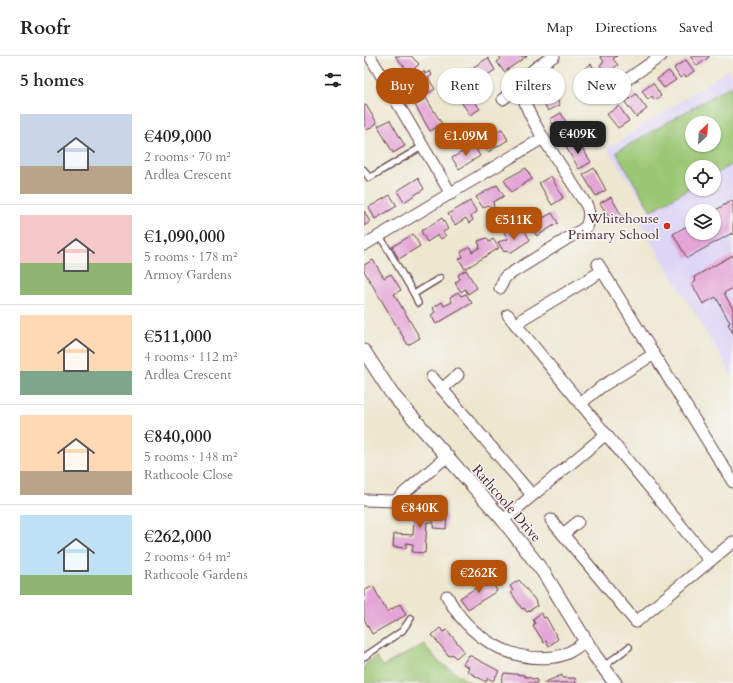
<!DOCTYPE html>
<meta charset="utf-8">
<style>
:root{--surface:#fff;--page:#f6f6f6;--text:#222;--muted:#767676;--line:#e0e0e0;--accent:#b45309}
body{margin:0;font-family:Cardo,serif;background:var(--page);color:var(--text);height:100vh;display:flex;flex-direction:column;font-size:15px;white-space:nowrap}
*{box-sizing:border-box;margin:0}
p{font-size:13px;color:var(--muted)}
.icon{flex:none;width:22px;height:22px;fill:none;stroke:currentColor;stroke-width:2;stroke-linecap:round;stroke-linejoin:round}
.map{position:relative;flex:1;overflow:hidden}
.sheet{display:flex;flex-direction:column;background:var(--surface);width:364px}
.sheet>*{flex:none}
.guide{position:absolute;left:12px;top:12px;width:297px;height:36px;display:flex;gap:8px}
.needle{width:26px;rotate:25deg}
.controls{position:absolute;left:321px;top:60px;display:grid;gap:8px}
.controls a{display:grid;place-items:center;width:36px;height:36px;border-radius:50%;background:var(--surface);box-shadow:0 1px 3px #0004;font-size:20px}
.price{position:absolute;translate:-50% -34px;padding:0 9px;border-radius:8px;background:var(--accent);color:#fff;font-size:13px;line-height:26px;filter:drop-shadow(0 1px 2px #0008)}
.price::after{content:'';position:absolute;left:50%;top:24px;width:12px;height:9px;margin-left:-6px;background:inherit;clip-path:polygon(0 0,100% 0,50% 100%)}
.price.active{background:#222;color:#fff}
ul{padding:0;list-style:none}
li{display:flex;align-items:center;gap:12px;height:100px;padding:0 20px}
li+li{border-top:1px solid var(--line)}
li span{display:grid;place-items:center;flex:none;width:112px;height:80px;border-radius:0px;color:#555}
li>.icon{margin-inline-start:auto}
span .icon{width:48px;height:48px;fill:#fffc;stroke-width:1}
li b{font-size:17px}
h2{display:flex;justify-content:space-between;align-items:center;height:48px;padding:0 20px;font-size:17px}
.chip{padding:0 14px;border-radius:18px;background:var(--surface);box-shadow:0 1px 3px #0004;font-size:14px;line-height:36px}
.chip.active{background:var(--accent);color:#fff}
header{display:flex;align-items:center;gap:24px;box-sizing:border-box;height:56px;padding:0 20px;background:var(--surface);border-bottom:1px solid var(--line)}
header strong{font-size:19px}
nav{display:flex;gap:22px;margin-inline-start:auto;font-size:14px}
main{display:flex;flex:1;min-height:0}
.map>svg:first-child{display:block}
</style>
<header>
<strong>Roofr</strong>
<nav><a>Map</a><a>Directions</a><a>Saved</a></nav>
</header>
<main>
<section class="sheet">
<h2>5 homes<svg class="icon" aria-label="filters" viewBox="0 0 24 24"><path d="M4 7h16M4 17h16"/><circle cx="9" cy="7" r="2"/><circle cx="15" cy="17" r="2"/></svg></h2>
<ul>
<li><span style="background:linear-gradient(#c9d6e8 65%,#b9a48a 0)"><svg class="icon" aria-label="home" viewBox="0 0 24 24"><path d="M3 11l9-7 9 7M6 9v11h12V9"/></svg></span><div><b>€409,000</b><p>2 rooms · 70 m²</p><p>Ardlea Crescent</p></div></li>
<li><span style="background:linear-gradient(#f6c9c9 60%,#8fb573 0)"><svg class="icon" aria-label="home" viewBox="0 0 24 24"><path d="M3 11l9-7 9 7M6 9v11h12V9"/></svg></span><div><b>€1,090,000</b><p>5 rooms · 178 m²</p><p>Armoy Gardens</p></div></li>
<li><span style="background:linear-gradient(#ffd9b3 70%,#7fa58c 0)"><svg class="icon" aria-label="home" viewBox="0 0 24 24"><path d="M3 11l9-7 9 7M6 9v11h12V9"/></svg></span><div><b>€511,000</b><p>4 rooms · 112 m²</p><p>Ardlea Crescent</p></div></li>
<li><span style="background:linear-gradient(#ffd9b3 70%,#b9a48a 0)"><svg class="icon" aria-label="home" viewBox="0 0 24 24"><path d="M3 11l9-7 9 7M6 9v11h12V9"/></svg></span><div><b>€840,000</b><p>5 rooms · 148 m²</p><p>Rathcoole Close</p></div></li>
<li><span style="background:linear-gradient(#bfe0f5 75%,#8fb573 0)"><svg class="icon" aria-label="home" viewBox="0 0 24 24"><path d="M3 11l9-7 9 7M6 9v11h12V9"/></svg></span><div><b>€262,000</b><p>2 rooms · 64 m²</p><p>Rathcoole Gardens</p></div></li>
</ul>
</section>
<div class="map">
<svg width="369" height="627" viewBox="0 0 369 627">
<rect width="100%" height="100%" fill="#f6f6f2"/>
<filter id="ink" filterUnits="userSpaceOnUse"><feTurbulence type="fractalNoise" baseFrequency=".025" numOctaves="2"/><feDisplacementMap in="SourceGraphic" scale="8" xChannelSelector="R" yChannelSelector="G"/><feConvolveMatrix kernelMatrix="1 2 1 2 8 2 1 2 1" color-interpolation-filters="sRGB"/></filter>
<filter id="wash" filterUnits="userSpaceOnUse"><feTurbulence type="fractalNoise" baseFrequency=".012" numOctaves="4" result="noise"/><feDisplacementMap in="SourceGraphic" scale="16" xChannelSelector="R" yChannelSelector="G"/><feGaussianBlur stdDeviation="0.9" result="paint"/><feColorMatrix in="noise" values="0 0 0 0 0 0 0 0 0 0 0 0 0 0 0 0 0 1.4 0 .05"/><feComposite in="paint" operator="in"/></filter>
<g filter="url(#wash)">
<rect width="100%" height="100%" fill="#ede7cf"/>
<path fill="#ddd5f6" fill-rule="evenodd" d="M364 14 369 22V321L273 162 286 155 243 93ZM328 67H350V89H328ZM328 111H350V133H328ZM328 155H350V177H328Z"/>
<g fill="#9bc774" stroke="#727350" fill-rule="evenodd">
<path d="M368 29 369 108 350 119V111H328V131L287 155 252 96ZM328 67H350V89H328Z"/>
<polygon points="60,588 75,606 107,627 0,627 0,610 12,600 19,610"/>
</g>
<g id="blocks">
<g fill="#e3a4d6">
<polygon points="31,0 47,0 55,8 46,17"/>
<polygon points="135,0 163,0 140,16 133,6 137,3"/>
<polygon points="236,0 253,0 249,3 254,9 242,18 236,9 240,6"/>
<polygon points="326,0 345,0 345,1 333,10"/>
<polygon points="124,2 131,14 106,30 98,18"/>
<polygon points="322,4 330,15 322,21 320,19 316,22 310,12"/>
<polygon points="227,8 236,22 225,30 219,21 225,17 221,12"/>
<polygon points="60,15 61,18 66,15 68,19 64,22 71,33 60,40 49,21"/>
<polygon points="305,15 312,24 300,32 293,23"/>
<polygon points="183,27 196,49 184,55 172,34"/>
<polygon points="289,27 297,40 291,44 288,40 284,44 278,35"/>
<polygon points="101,32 116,53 106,59 92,38"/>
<polygon points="272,38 283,53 272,61 261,46"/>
<polygon points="62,42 78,68 66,75 51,49"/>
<polygon points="2,49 13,67 3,74 0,69 0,50"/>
<polygon points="255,50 265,65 254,72 243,58"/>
<polygon points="197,57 209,78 198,85 186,63"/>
<polygon points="26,64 41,90 29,97 14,70"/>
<polygon points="138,73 144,84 124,96 117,85"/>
<polygon points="213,84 227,106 215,113 202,91"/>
<polygon points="110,89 116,100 95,113 88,102"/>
<polygon points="162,112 168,123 147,136 140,124"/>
<polygon points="230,112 242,134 232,140 219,119"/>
<polygon points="187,120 199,142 188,149 175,127"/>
<polygon points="54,122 60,133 40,146 33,135"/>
<polygon points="133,129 140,140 129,146 130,150 128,152 124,149 119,152 112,141"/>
<polygon points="26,139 33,150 11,163 5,151"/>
<polygon points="247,141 259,162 249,168 236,147"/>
<polygon points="369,144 369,179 368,177 323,202 309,178 328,167 328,177 350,177 350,155"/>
<polygon points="106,145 113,156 107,160 109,164 105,167 102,162 91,169 84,158"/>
<polygon points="0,155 6,166 0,170"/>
<polygon points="188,157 194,167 173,180 166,169"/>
<polygon points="78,162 84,173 79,176 82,180 77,183 74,179 63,186 57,175"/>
<polygon points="145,173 149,180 160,173 166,184 146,197 144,194 140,196 134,186 144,183 140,176"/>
<polygon points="49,178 56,190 35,203 28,191"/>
<polygon points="123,182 125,186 129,183 135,192 101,213 95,203 99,201 97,196 106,191 108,196 116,191 114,185"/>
<polygon points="369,199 369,232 360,237 369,253 369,277 364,268 366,267 352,241 339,248 328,228 332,225 330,221"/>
<polygon points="9,204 20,222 27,218 37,234 30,238 56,282 44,289 0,215 0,209"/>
<polygon points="102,214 113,232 104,238 101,233 97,236 91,227 96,223 94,219"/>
<polygon points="94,236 97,240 102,238 108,247 72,268 67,259 71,256 69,252 78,246 80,250 88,246 86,241"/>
<polygon points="51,448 65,450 65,458 83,459 82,473 69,472 70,466 63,466 61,497 48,496 49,488 42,487 42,492 29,491 30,478 49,479"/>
<polygon points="126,523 133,535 104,553 96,542"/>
<polygon points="155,524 171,544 173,550 163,556 160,552 158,553 147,536 149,535 146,530"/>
<polygon points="9,530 23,556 36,548 42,559 8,578 0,563 0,535"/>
<polygon points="177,557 180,562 182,561 194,583 185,590 182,585 180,587 169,569 171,568 169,563"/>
<polygon points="76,572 80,576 83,574 100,595 92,602 88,598 85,600 68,579"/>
<polygon points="105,599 135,615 129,625 124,622 122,626 103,615 105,611 99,608"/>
<polygon points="140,617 160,619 160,620 173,624 173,627 137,627"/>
<polygon points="198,619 198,622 211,622 212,627 179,627"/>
</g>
</g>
</g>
<g filter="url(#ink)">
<use href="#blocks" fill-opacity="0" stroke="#623d44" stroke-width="1"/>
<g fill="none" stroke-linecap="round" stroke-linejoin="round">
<g stroke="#623d44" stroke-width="8">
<g id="service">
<polyline points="0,114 5,122 59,90"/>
<polyline points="16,180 50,238 76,222"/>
<polyline points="50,238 54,247"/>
<polyline points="0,601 38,575 47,562"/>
<polyline points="239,611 265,591"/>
</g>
</g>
<g stroke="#623d44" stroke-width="13">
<g id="minor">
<polyline points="7,2 87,138"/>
<polyline points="248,34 297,0"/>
<polyline points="139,43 148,36 159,34"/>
<path d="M0 189 179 82C168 62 149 38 167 16 173 10 182 5 190 0"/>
<polyline points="234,208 369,426"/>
<path d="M136 232 141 221 222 171C225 163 226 158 223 150L179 82"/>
<polyline points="144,259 346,505"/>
<polyline points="152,269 160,262 238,215"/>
<polyline points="68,321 168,439"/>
<polyline points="78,333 94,319"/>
<polyline points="216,348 237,331 290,298"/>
<polyline points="0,444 31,445 82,401"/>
<polyline points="139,464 241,379"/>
<polyline points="187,464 272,566 369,486"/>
<polyline points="199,478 214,466"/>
<path d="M83 540C103 579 145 607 190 601 202 600 212 592 222 585"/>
</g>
</g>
<g stroke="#623d44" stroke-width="15">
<polyline id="tertiary" points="0,295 28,338 139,464 180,517 231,600 251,627"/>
</g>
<use href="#service" stroke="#fff" stroke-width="5.5"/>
<use href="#minor" stroke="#fff" stroke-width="11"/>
<use href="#tertiary" stroke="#fff" stroke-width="13"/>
</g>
</g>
<circle fill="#c8321e" stroke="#f6f6f2" stroke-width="1.5" cx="303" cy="170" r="4"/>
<g text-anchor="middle" stroke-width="3" stroke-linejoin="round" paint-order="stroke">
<g font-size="14" fill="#4a1f2b" stroke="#f6f6f2" text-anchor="end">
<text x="295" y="167">Whitehouse<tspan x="295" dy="16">Primary School</tspan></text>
</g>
<g font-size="14" fill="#4a1f2b" stroke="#f6f6f2">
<text transform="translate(143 447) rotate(49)" y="5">Rathcoole Drive</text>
</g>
</g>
</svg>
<div class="controls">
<a><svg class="needle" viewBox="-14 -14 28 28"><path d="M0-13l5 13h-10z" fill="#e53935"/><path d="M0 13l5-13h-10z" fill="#767676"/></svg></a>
<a><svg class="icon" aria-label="locate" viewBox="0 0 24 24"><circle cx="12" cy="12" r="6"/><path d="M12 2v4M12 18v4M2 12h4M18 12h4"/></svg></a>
<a><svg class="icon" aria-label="layers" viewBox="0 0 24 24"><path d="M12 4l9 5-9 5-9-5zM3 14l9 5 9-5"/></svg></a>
</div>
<b class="price active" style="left:214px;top:99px">€409K</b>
<b class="price" style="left:102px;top:101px">€1.09M</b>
<b class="price" style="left:150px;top:185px">€511K</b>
<b class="price" style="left:56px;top:473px">€840K</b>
<b class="price" style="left:115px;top:538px">€262K</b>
<div class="guide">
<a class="chip active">Buy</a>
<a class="chip">Rent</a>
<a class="chip">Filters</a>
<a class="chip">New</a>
</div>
</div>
</main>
